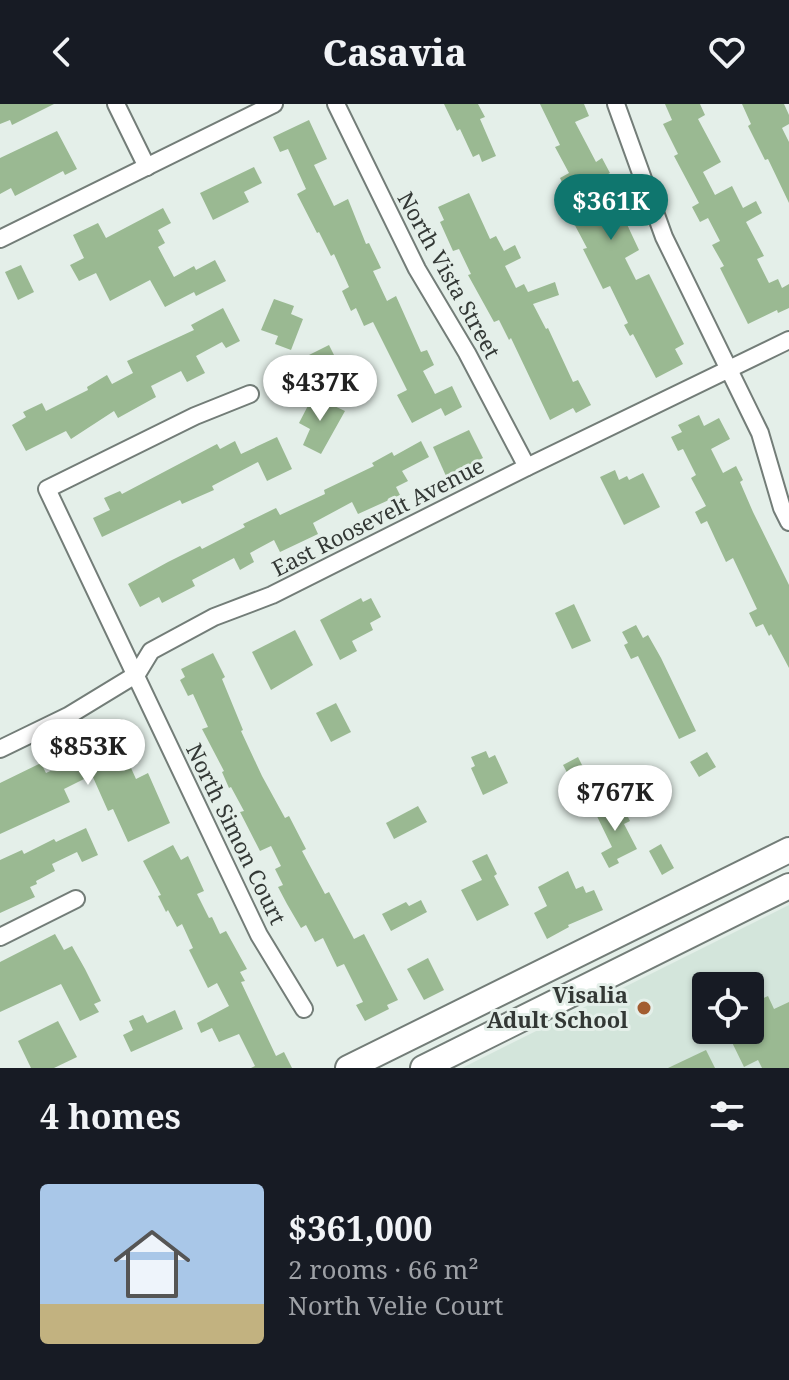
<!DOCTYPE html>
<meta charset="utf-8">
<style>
:root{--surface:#171b24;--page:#242831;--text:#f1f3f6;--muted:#9ea1a6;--line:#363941;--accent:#0f766e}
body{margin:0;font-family:"Noto Serif",serif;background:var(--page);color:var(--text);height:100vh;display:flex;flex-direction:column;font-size:30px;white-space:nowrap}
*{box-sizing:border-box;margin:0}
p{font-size:26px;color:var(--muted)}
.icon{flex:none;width:44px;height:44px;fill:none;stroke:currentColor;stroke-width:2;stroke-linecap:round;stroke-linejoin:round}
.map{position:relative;height:964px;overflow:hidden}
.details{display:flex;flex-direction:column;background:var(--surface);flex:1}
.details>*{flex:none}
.tools{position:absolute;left:692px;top:868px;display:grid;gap:16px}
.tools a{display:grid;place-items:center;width:72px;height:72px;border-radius:8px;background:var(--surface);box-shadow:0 2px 6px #0004;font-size:40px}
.price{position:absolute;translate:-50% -68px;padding:0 18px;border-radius:28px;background:#fff;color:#222;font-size:26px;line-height:52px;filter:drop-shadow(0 2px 4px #0008)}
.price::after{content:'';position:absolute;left:50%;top:48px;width:24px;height:18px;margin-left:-12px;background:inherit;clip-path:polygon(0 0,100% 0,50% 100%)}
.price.selected{background:var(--accent);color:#fff}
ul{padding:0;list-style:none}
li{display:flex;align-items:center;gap:24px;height:200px;padding:0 40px}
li+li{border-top:2px solid var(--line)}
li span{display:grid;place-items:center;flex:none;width:224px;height:160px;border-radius:8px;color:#555}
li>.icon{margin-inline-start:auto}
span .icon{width:96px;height:96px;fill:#fffc;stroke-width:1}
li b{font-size:34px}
h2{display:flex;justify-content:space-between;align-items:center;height:96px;padding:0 40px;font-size:34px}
header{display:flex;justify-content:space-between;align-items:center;height:104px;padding:0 40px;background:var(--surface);font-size:36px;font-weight:800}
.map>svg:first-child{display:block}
</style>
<header><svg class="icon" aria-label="back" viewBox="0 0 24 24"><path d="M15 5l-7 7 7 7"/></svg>Casavia<svg class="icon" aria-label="heart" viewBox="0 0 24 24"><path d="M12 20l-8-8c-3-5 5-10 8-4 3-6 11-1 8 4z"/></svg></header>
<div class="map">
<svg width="789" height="964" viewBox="0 0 789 964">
<rect width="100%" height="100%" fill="#e4efe9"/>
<path fill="#d3e5db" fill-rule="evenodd" d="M789 801V964H462ZM706 882H750V926H706Z"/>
<g fill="#9ab992">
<polygon points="0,0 54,0 12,21 10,16 0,20"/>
<polygon points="444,0 478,0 485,13 480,15 496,52 482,58 479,50 473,53 460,25 457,27"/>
<polygon points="540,0 584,0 589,12 575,18 596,58 602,54 610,69 597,76 608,100 616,97 639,146 625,154 636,176 649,170 684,240 675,245 683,260 656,274 633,230 630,232 624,221 628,219 610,182 603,185 583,145 587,144 562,97 570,94 560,74 569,69 555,43 560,41"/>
<polygon points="665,0 700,0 705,11 698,15 721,58 703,68 715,91 732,82 743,104 756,97 762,109 746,118 764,152 757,155 769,179 778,175 782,184 789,180 789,204 778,209 777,206 748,220 720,164 724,162 712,141 720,137 708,114 700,118 692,103 699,99 674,52 678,50 663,20 672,16"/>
<polygon points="742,0 784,0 789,11 789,20 782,24 789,38 789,99 768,55 765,56 748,22 751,20"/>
<polygon points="309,16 327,55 314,61 334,102 348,95 366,140 369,139 381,164 373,167 387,197 396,192 421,248 427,246 434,261 423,267 435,290 452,282 462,303 445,312 441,304 412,319 397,291 407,286 373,218 364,222 356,204 351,207 342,187 349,183 334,150 331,152 319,128 317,129 297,90 306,85 288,45 280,48 273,33"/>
<polygon points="57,27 77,65 65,71 63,67 15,92 11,84 0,90 0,54"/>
<polygon points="254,63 262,79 244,88 249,98 213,116 200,89"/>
<polygon points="469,89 490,135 496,132 504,147 515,141 521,154 505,162 516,184 524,180 528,188 555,178 559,191 533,200 546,225 548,224 573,278 578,276 591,301 576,309 573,304 550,316 511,234 509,236 499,216 494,218 468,171 471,170 459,145 453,147 440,118 444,116 438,103"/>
<polygon points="163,104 171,119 158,126 165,139 158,143 174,173 194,162 196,166 215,156 226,177 196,192 194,188 165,203 150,176 110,197 96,169 79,177 70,161 84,154 73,131 98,119 106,134"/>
<polygon points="21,161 34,188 18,196 5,168"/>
<polygon points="274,195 294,202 291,210 303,215 291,246 275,240 278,232 261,226"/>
<polygon points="223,204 240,237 226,244 222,238 196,252 205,269 187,278 181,267 151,282 156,293 118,314 114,307 71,335 66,327 26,347 12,321 26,313 23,308 42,299 46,307 88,286 87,283 107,271 112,280 133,269 127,257 194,226 191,221"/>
<polygon points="329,241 345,273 311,290 295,258"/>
<polygon points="313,292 345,307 321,350 303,341 310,325 299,319"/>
<polygon points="699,311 704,322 719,314 730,335 711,345 723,369 736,362 743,376 740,378 753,408 789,481 789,564 771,530 769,532 763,520 756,523 749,509 757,505 733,454 726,458 707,417 701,420 695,408 706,402 691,374 696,371 683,345 678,347 671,333 682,328 678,321"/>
<polygon points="469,326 483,354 446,372 433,343"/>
<polygon points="277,333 292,365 267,377 258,358 212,382 214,386 182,400 180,396 102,433 93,414 110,406 104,394 120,387 122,390 217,340 220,345 235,337 241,350"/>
<polygon points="421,337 429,353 402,367 408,377 396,383 400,391 358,410 352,398 313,419 318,430 280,448 274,436 250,449 254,458 240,466 234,454 192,476 195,482 162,499 159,493 140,503 128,480 168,458 200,442 202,445 245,423 243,420 276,404 280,411 325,390 324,386 374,362 372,359 392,348 394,352"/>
<polygon points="615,366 619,376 627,372 629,376 643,369 660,403 624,421 600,373"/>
<polygon points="361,494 363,498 371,494 381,513 370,519 373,526 352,537 357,547 340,556 320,516"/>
<polygon points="574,500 591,537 572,545 555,509"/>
<polygon points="636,521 643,534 648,531 661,554 696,627 679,635 638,552 631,555 624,541 628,539 622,528"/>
<polygon points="295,526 313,561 271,586 252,548"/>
<polygon points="213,549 225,573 222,575 243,626 241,627 262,672 285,714 289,712 306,745 302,747 325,790 329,788 354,835 364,830 398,896 387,901 389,905 365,917 356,901 363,898 344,860 337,863 323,834 315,838 306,821 301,824 287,800 278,783 283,781 275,765 281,762 271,742 260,747 240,708 244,707 231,683 229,684 222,668 224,667 202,625 208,623 193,590 188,592 180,576 185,573 181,565"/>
<polygon points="336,599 351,628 331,638 316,609"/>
<polygon points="122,615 134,638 122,644 136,675 148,669 170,719 128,738 113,705 108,707 92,671 64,685 70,698 0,730 0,679 41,659 46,669 87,650 80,636"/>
<polygon points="486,647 489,654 495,651 508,679 483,691 471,664 475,662 471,653"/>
<polygon points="707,648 716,663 699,673 690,658"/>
<polygon points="578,653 592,681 578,689 563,661"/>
<polygon points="602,697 608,708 622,701 630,717 624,720 637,745 617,755 619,759 609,764 601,749 612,743 592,702"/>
<polygon points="418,702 427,718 394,735 386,719"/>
<polygon points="86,724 98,751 82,758 77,748 52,760 55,767 36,777 37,780 30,783 35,793 0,809 0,756 22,746 24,750 54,735 56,738"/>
<polygon points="661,740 674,764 662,771 649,747"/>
<polygon points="173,741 181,756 188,752 204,787 197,790 209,814 212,813 220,830 226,827 247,865 240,868 245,877 241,878 276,952 284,948 292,964 251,964 255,962 239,930 219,938 212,924 201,929 197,919 229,902 217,879 208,884 189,846 193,844 182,820 177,823 168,806 166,808 158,792 161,791 143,757"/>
<polygon points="487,750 497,770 494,772 509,801 477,817 461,786 482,776 472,757"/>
<polygon points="568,767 576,785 583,782 586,789 594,786 603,806 568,821 569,823 547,835 534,809 547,802 538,783"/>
<polygon points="421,796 427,808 391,827 382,810 406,798 409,802"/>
<polygon points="55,830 64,846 72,842 85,865 101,897 94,900 99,908 80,917 61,880 0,908 0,858"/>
<polygon points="428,854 444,886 424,896 407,865"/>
<polygon points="768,892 774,905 789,898 789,964 762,964 758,956 744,963 726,926 750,926 750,900"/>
<polygon points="175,906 183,925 131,948 123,931 133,926 129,917 143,911 147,919"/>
<polygon points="58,917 77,953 54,964 31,964 18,937"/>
<polygon points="706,946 715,964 668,964"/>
</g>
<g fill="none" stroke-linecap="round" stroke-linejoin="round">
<g stroke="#737d78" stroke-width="20">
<g id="minor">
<polyline points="116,0 147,63"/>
<polyline points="336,0 417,165 467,249 527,363"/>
<polyline points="616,0 664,133 760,329 782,404 789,418"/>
<polyline points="0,135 274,0"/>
<polyline points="250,290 195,312 47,385 259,831 304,905"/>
<polyline points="0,645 68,612 137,570 151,547 214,513 272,491 527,363 789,236"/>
<polyline points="0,833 76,795"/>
</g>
</g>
<g stroke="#737d78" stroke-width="28">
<g id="primary">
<polyline points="348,964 789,746"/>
<polyline points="423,964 789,782"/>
</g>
</g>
<use href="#minor" stroke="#fff" stroke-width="16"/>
<use href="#primary" stroke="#fff" stroke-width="24"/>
</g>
<circle fill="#a25d30" stroke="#e4efe9" stroke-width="3" cx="644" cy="904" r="8"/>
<g text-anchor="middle" stroke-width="6" stroke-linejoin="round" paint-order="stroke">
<g font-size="22" fill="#333835" stroke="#e4efe9">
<text transform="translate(449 171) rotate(61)" y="8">North Vista Street</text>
<text transform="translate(378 413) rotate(-27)" y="8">East Roosevelt Avenue</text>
<text transform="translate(236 730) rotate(64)" y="8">North Simon Court</text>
</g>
<g font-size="22" font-weight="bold" fill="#333835" stroke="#e4efe9" text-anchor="end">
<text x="628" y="899">Visalia<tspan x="628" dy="25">Adult School</tspan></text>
</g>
</g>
</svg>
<div class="tools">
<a><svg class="icon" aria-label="locate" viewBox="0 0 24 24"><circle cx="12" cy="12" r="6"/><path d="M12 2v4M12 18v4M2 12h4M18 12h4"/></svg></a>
</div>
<b class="price selected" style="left:611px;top:138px">$361K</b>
<b class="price" style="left:320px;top:319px">$437K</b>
<b class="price" style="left:88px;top:683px">$853K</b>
<b class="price" style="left:615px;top:729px">$767K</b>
</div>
<section class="details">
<h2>4 homes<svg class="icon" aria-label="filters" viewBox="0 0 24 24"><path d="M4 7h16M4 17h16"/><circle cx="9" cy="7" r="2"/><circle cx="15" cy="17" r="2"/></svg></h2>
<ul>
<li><span style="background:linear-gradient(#a9c7e8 75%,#c2b280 0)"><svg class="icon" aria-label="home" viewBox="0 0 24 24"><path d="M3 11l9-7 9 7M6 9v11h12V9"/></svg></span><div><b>$361,000</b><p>2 rooms · 66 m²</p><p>North Velie Court</p></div></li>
</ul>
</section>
